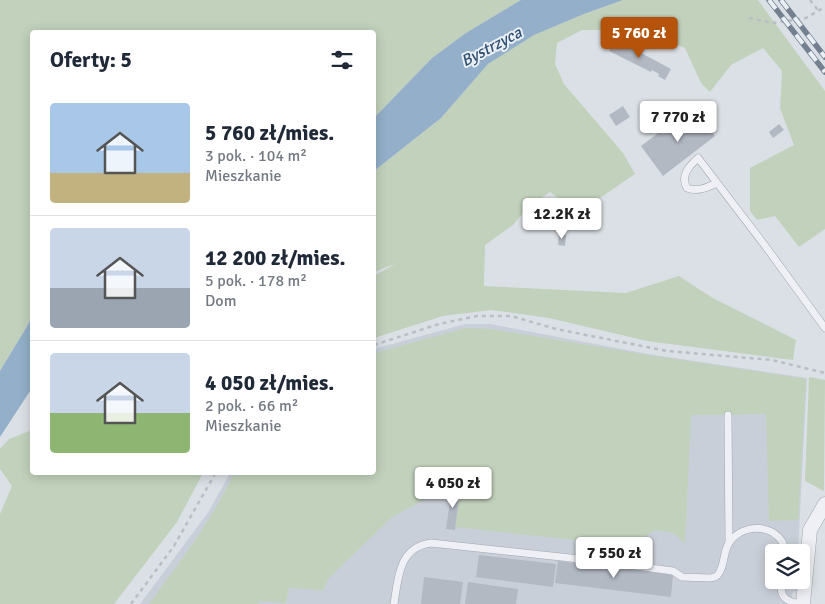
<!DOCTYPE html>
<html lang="pl">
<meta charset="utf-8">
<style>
:root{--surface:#fff;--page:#f6f6f7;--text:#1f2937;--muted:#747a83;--line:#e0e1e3;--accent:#b45309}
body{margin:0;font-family:Signika,sans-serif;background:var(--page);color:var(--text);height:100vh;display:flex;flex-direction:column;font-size:19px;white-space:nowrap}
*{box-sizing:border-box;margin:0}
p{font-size:16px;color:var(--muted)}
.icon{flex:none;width:28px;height:28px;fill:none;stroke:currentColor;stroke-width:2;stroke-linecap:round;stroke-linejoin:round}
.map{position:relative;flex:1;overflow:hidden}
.panel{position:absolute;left:30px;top:30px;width:346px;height:445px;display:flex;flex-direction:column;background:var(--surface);border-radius:5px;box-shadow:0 2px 12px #0003}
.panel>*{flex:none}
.buttons{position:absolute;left:765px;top:544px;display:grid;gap:10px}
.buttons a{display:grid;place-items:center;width:45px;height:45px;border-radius:5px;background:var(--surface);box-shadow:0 2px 12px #0003;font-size:25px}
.price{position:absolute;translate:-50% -42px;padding:0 11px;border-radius:5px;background:#fff;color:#222;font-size:16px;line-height:32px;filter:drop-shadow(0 1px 2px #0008)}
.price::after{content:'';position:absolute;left:50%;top:30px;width:15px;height:11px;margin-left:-8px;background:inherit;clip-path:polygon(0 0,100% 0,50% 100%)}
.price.active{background:var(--accent);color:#fff}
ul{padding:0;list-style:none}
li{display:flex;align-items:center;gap:15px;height:125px;padding:0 20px}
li+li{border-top:1px solid var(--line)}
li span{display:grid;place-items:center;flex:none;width:140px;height:100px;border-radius:5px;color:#555}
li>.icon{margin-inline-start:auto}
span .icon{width:60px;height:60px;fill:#fffc;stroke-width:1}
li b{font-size:21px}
h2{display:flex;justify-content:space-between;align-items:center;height:60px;padding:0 20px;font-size:21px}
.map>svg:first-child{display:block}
</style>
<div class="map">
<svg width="825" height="604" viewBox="0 0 825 604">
<rect width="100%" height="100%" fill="#dbe0e6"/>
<polygon fill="#c9cfd8" points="465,324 490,324 648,354 807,378 798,552 774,552 774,580 797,580 797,591 792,593 791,604 140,604 209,511 230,473 374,472 374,349"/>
<g fill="#c2d1bc">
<polygon points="0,0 521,0 466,33 432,58 374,118 374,32 32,32 32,318 0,371"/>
<polygon points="623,0 758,0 825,91 825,229 799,247 775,216 757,220 750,211 750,168 794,145 780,108 782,71 763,48 731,65 710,92 701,83 685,48 643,30 582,30 557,43 555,64 564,84 623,153 635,174 578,213 550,192 527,208 513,225 485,245 484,286 626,293 679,276 711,297 796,340 793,360 647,341 549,318 491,310 443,316 374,338 374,276 395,264 374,272 374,171 441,118 488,64 534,35 584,14"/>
<path d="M466 328 491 329 648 355 806 379 798 520 769 521 766 414 691 415 685 544 674 533 655 530 631 546 455 527 460 489 450 486 392 517 329 578 323 590 289 588 286 603 260 601 258 604H149C180 562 212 520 234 473L374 472V353Z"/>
<polygon points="809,377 825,380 824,491 805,481"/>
<polygon points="32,430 32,472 203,473 177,522 114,604 0,604 0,514 12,486 0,469 0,449 9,439"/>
</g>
<g fill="#93afc9">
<polygon points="521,0 623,0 584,14 534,35 488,64 441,118 374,171 374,118 432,58 466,33"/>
<polygon points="32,318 32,388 0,437 0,371"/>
</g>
<g fill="#b2b9c3">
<polygon points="615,39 671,69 665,80 658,76 659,74 652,70 651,72 609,51"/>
<polygon points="623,106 630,117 616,126 609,115"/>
<polygon points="696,110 715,136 663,176 641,146 661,131 663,134"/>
<polygon points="779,124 784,130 773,138 769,132"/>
<polygon points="559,234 566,235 565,246 558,245"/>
<polygon points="452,487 460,488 455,530 446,529"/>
<polygon points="479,555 556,564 553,587 476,577"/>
<polygon points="558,561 673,575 671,597 555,583"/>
<polygon points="424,577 463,582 460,604 421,604"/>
<polygon points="468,582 518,589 516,604 465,604"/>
</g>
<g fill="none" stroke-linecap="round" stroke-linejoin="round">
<g stroke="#a0a7b0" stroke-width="8">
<g id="lane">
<path d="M717 183C706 188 697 192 687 188 680 176 689 166 698 158L766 247 825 328"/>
<polyline points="728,415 729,543"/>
<path d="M781 580C780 597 784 601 801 604"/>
<path d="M394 604C398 578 399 547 431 543L598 561 673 571 682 577 709 578C713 578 717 577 719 573 725 564 723 552 729 543 742 524 771 523 783 543L782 552"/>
</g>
</g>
<g stroke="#a0a7b0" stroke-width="15">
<polyline id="street" points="803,604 810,530 825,504"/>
</g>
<g stroke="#b9bec5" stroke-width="2.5" stroke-dasharray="4 4" stroke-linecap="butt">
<polyline points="810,0 818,10"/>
<polyline points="749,18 773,23 806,18 825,7"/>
<polyline points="374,345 439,324 477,316 511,316 556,329 667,351 772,360 825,373"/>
<polyline points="131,604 174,546 216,472"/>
</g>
<use href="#lane" stroke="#eef0f5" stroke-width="7"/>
<use href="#street" stroke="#eef0f5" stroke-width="14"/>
<g stroke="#748090" stroke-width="5.5">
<g id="rail">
<polyline points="769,0 825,72"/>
<polyline points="781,0 825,57"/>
</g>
</g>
<use href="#rail" stroke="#eaeff4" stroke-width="4" stroke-dasharray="11" stroke-linecap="butt"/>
</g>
<g text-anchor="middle" stroke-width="4" stroke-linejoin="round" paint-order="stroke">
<g font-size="16" font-style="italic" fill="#2d4e72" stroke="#eaeff4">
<text transform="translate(491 46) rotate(-28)" y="6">Bystrzyca</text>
</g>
</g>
</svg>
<div class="buttons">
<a><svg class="icon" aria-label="layers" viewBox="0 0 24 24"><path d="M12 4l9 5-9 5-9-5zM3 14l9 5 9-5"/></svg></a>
</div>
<b class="price active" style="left:639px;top:59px">5 760 zł</b>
<b class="price" style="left:678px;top:143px">7 770 zł</b>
<b class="price" style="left:562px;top:240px">12.2K zł</b>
<b class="price" style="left:453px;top:509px">4 050 zł</b>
<b class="price" style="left:614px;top:579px">7 550 zł</b>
<section class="panel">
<h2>Oferty: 5<svg class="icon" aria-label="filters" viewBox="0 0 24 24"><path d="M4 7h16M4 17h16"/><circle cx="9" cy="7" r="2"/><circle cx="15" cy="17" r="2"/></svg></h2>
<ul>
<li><span style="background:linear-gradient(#a9c7e8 70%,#c2b280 0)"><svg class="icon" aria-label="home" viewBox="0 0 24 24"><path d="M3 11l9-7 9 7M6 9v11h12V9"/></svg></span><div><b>5 760 zł/mies.</b><p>3 pok. · 104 m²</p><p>Mieszkanie</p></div></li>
<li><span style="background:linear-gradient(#c9d6e8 60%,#9aa5b1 0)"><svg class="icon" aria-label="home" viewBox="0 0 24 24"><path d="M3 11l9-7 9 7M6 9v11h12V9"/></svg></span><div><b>12 200 zł/mies.</b><p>5 pok. · 178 m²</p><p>Dom</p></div></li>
<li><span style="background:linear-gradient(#c9d6e8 60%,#8fb573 0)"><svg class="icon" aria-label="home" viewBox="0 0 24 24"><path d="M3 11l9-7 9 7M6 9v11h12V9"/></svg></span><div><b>4 050 zł/mies.</b><p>2 pok. · 66 m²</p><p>Mieszkanie</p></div></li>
</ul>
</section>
</div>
